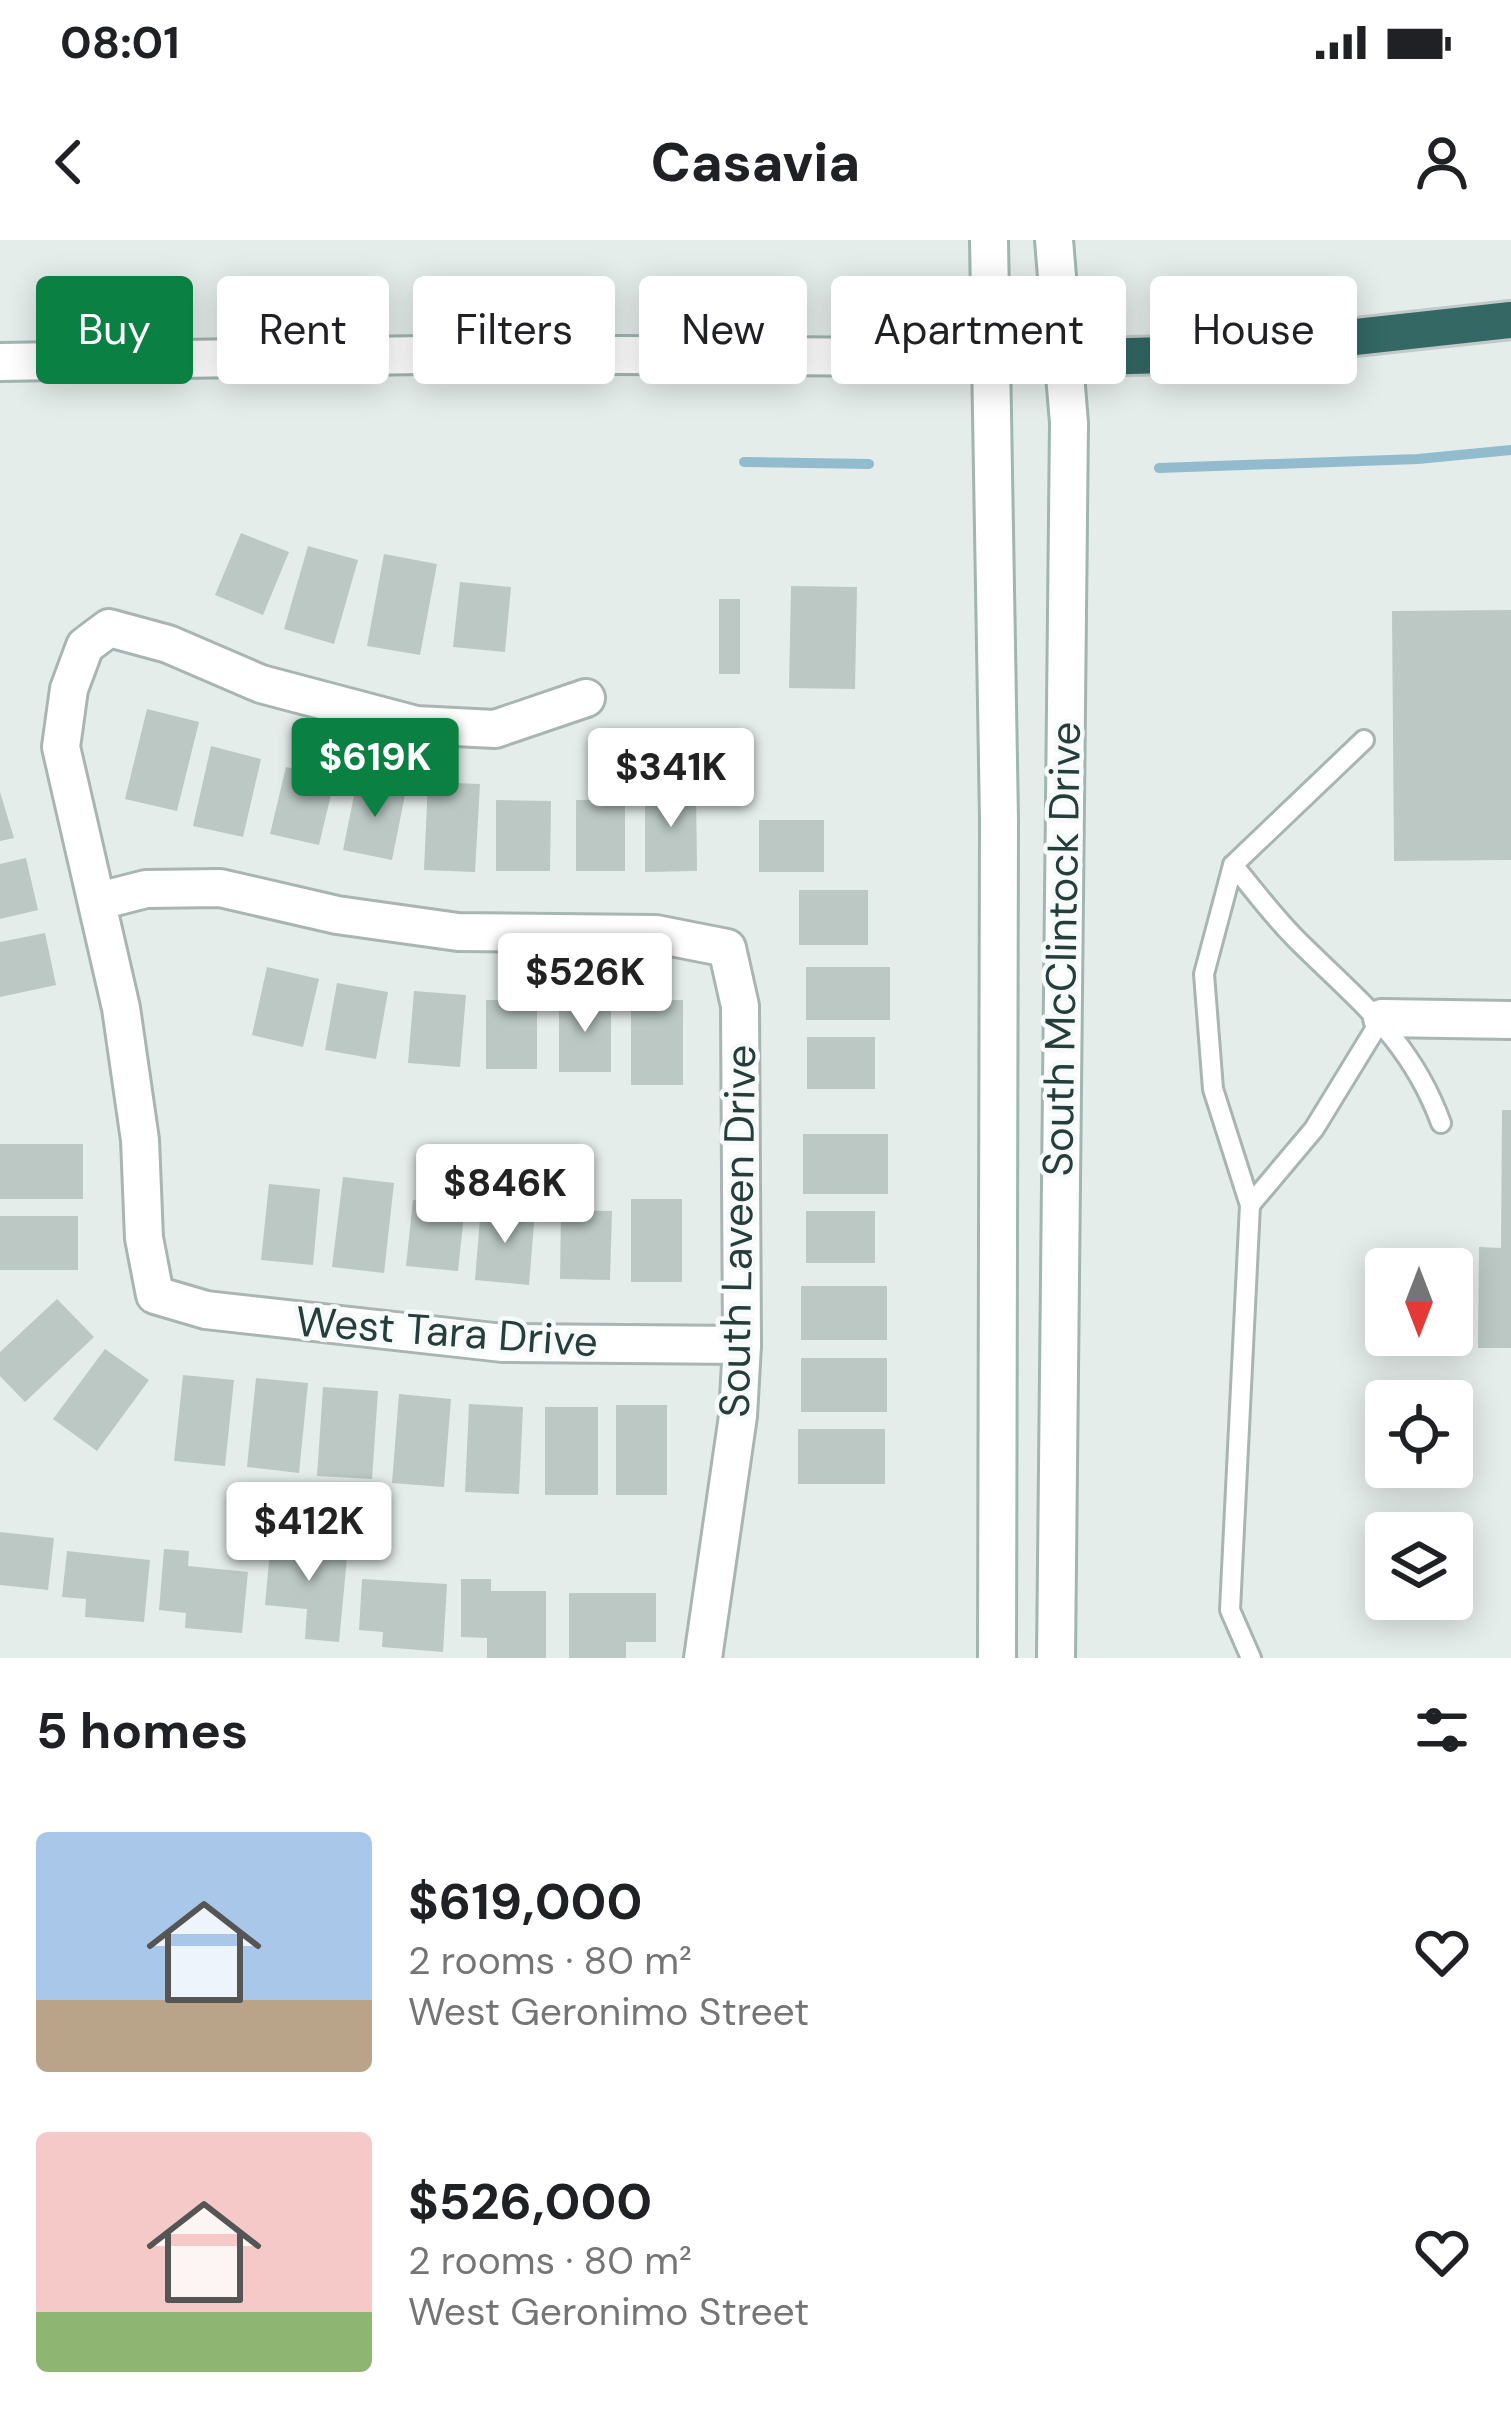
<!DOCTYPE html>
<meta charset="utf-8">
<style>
:root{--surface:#fff;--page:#f6f6f6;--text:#202124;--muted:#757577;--accent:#0b8043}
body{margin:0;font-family:"DM Sans",sans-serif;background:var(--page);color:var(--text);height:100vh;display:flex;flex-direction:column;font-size:45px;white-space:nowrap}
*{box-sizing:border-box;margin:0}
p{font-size:39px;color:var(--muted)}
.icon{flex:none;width:66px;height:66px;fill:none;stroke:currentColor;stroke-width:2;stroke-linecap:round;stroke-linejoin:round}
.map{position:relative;height:1418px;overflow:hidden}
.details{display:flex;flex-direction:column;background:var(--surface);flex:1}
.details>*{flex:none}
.guide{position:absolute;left:36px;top:36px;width:1440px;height:108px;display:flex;gap:24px}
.needle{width:78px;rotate:180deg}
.fabs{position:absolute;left:1365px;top:1008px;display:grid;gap:24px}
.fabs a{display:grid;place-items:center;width:108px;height:108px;border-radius:12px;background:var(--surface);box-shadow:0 6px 30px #0003;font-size:60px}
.price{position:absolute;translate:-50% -102px;padding:0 27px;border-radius:12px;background:#fff;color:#222;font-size:39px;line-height:78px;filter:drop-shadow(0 3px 6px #0008)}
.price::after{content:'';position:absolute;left:50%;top:72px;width:36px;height:27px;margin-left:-18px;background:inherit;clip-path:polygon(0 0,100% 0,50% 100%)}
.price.active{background:var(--accent);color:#fff}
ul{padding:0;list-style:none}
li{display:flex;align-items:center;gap:36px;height:300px;padding:0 36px}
li span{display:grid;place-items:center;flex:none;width:336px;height:240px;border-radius:12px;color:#555}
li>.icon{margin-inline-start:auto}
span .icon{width:144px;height:144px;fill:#fffc;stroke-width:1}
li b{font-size:51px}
h2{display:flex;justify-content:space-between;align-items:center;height:144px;padding:0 36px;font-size:51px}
.chip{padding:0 42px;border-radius:12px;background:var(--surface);box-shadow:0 6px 30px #0003;font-size:42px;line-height:108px}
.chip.active{background:var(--accent);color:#fff}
.status{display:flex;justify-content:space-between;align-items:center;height:84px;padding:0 60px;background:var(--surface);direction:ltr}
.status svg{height:33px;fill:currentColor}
header{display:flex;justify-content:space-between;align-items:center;height:156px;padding:0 36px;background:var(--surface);font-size:54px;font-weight:800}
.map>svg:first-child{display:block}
</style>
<div class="status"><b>08:01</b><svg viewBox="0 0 49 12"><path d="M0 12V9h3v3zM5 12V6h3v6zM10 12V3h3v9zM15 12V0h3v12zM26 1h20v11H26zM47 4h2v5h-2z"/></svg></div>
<header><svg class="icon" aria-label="back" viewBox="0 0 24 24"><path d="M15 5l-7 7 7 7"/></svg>Casavia<svg class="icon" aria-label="person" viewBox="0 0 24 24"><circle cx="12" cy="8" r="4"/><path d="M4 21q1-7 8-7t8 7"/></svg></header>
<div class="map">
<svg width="1511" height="1418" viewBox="0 0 1511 1418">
<rect width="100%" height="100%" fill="#e5edeb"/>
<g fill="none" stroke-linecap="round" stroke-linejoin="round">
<g stroke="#92bcce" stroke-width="10">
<polyline points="744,222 869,224"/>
<polyline points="1159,228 1418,219 1511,210"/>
</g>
</g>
<g fill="#bbc8c4">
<polygon points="241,293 289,312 263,375 215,355"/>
<polygon points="308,306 358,320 334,404 284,389"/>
<polygon points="384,314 437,324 420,415 367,406"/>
<polygon points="460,342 511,347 505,412 453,407"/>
<polygon points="791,346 857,347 855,449 789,448"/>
<rect x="719" y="359" width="21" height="75"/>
<polygon points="1511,370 1511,620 1394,621 1392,371"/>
<polygon points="147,469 199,482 177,571 125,559"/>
<polygon points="211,506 261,519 243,597 193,586"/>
<polygon points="286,527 335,538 319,605 270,594"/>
<polygon points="357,541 406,550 392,620 343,610"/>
<polygon points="428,542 480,544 475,632 424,630"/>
<polygon points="645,549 696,549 697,631 645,632"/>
<polygon points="0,552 14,598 0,601"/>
<polygon points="496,560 551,561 550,631 496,631"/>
<rect x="576" y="560" width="49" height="71"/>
<rect x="759" y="580" width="65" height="52"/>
<polygon points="26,618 38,670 0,679 0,624"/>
<rect x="799" y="650" width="69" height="55"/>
<polygon points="45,693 56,745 0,757 0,702"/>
<polygon points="267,727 319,739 303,807 252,795"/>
<rect x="806" y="727" width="84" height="53"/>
<polygon points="337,743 388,752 376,819 325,810"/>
<polygon points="414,751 466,755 460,827 408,823"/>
<rect x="559" y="758" width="52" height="74"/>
<rect x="486" y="760" width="51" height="69"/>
<rect x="631" y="760" width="52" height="85"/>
<rect x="807" y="797" width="68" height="52"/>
<polygon points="1502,870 1511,870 1511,1108 1478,1108 1479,1007 1501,1008"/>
<rect x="803" y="894" width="85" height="60"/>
<rect x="0" y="904" width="83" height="55"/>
<polygon points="343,937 394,943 384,1033 332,1027"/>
<polygon points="269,944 320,949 313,1025 261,1020"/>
<rect x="631" y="959" width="51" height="83"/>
<polygon points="413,960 465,965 458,1031 406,1026"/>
<polygon points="481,966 535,971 529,1045 475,1040"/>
<polygon points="561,970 612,971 610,1040 560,1039"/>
<rect x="806" y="971" width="69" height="52"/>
<rect x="0" y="976" width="78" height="54"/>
<rect x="801" y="1046" width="86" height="54"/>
<polygon points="57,1059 94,1097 25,1162 0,1136 0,1112"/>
<polygon points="105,1109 149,1140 97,1211 53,1179"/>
<rect x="801" y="1118" width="86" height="54"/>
<polygon points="183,1135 234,1140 225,1226 174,1221"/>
<polygon points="256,1138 308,1143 299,1233 247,1227"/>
<polygon points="323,1147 378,1151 372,1239 317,1236"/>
<polygon points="399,1154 451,1159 444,1247 392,1243"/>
<polygon points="469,1164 523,1167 519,1254 465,1252"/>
<rect x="616" y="1165" width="51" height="90"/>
<rect x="545" y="1167" width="53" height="88"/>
<rect x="798" y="1189" width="87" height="55"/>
<polygon points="0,1292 54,1298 48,1350 0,1345"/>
<polygon points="271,1300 348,1307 339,1402 305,1399 307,1369 265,1365"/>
<polygon points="164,1309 189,1311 188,1326 248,1332 242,1393 185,1388 186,1373 159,1370"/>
<polygon points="67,1311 150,1320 144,1382 85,1377 86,1359 62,1357"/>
<polygon points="362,1339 447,1344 443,1412 382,1407 383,1392 359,1390"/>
<polygon points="461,1339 491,1339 491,1351 546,1351 546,1418 487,1418 487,1398 461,1397"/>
<polygon points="569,1353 656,1353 656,1402 626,1402 626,1418 569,1418"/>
</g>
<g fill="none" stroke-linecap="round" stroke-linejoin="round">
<g stroke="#a8b5b3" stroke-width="24">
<g id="lane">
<polyline points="1233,625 1364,500"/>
<polyline points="1250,965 1314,889 1382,778"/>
<path d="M1251 1418 1230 1370 1250 965 1213 849 1204 734 1233 625C1255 651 1275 679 1300 703 1360 762 1411 801 1441 883"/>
</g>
</g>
<g stroke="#a8b5b3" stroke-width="42">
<g id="street">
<polyline points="586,458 495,489 416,485 261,444 168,404 109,388 85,406 69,449 61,507 121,768 140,900 144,998 155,1055 206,1070 503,1103 742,1105"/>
<polyline points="99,661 146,649 220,648 337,675 458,692 656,694 727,708 740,766 742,1105 738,1176 703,1418"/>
<polyline points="1382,778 1511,780"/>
</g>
</g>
<g stroke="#a1b5b1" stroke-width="42">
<g id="secondary">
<polyline points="989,0 999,580 997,1418"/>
<polyline points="1054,0 1069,183 1056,1418"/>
<polyline points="0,122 485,114 1062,118"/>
</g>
</g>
<g stroke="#c2c9c8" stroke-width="42">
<polyline id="highway" points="1062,118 1200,114 1511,80"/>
</g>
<use href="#lane" stroke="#fff" stroke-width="18"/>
<use href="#street" stroke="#fff" stroke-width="36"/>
<use href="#secondary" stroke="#fff" stroke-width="36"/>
<use href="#highway" stroke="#336864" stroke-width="36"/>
</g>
<g text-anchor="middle" stroke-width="9" stroke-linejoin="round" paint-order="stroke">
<g font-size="42" fill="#253e3b" stroke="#f6faf8">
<text transform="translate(1061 709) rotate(-89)" y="15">South McClintock Drive</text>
<text transform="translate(737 991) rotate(-89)" y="15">South Laveen Drive</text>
<text transform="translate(447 1091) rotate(4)" y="15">West Tara Drive</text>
</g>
</g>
</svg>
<div class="fabs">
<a><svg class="needle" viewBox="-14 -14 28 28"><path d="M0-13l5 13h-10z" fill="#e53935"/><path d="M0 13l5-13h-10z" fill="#757577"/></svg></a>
<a><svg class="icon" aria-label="locate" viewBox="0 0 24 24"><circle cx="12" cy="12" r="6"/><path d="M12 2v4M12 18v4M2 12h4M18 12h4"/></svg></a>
<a><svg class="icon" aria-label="layers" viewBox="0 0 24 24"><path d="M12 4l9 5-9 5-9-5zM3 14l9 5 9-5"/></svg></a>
</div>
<b class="price active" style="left:375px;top:580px">$619K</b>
<b class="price" style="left:671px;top:590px">$341K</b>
<b class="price" style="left:585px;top:795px">$526K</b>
<b class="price" style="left:505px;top:1006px">$846K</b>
<b class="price" style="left:309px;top:1344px">$412K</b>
<div class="guide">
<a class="chip active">Buy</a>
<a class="chip">Rent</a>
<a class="chip">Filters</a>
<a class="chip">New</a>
<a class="chip">Apartment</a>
<a class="chip">House</a>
</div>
</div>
<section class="details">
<h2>5 homes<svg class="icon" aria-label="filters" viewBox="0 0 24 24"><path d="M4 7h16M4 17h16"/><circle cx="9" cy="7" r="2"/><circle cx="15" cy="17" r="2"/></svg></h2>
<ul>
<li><span style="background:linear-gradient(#a9c7e8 70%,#b9a48a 0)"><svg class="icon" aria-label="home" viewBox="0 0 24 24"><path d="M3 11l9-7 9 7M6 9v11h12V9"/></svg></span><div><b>$619,000</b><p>2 rooms · 80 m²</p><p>West Geronimo Street</p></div><svg class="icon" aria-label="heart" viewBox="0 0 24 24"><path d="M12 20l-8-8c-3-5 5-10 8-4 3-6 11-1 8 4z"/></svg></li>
<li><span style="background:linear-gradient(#f6c9c9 75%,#8fb573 0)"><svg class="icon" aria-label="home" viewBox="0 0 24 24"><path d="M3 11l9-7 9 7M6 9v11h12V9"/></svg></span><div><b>$526,000</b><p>2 rooms · 80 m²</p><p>West Geronimo Street</p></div><svg class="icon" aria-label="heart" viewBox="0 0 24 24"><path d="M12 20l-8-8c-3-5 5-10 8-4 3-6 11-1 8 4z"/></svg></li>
</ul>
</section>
